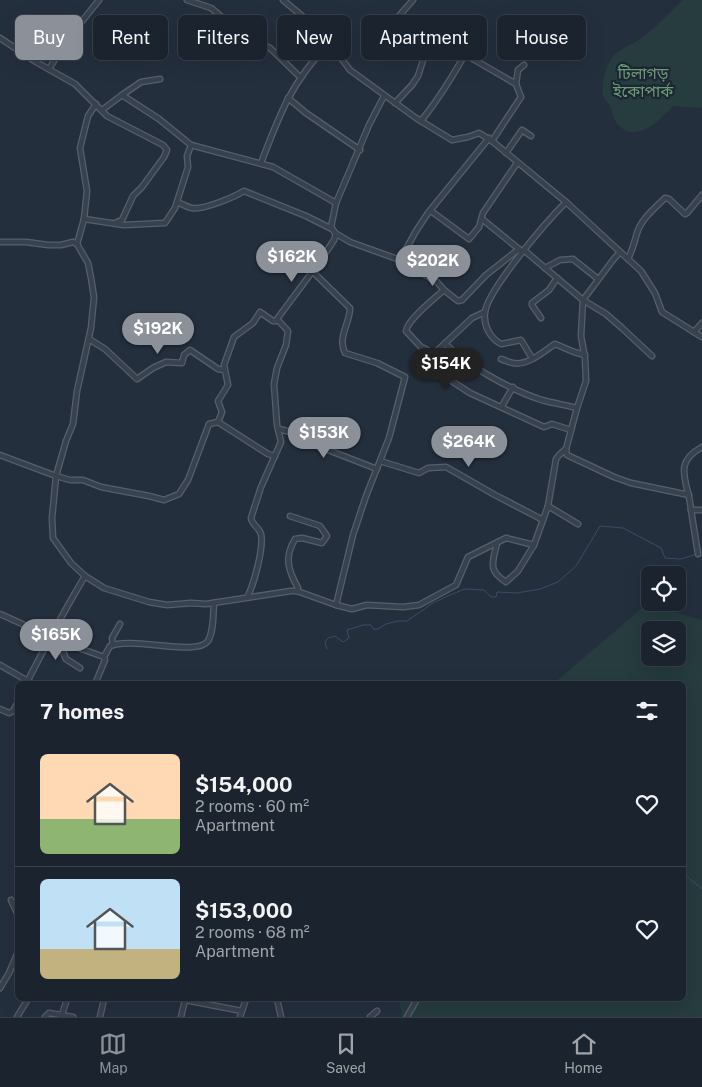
<!DOCTYPE html>
<meta charset="utf-8">
<style>
:root{--surface:#1b232e;--page:#282f3a;--text:#f1f3f6;--muted:#a0a4aa;--line:#39404a;--accent:#8c9099}
body{margin:0;font-family:"Public Sans","Noto Sans Bengali",sans-serif;background:var(--page);color:var(--text);height:100vh;display:flex;flex-direction:column;font-size:19px;white-space:nowrap}
*{box-sizing:border-box;margin:0}
p{font-size:16px;color:var(--muted)}
.icon{flex:none;width:28px;height:28px;fill:none;stroke:currentColor;stroke-width:2;stroke-linecap:round;stroke-linejoin:round}
.map{position:relative;flex:1;overflow:hidden}
.side{position:absolute;left:15px;top:681px;width:671px;height:320px;display:flex;flex-direction:column;background:var(--surface);border-radius:8px;box-shadow:0 5px 20px #0002,0 0 0 1px var(--line)}
.side>*{flex:none}
.banner{position:absolute;left:15px;top:15px;width:672px;height:45px;display:flex;gap:10px}
.controls{position:absolute;left:641px;top:566px;display:grid;gap:10px}
.controls a{display:grid;place-items:center;width:45px;height:45px;border-radius:8px;background:var(--surface);box-shadow:0 5px 20px #0002,0 0 0 1px var(--line);font-size:25px}
.price{position:absolute;translate:-50% -42px;padding:0 11px;border-radius:18px;background:var(--accent);color:#fff;font-size:16px;line-height:32px;filter:drop-shadow(0 1px 2px #0008)}
.price::after{content:'';position:absolute;left:50%;top:30px;width:15px;height:11px;margin-left:-8px;background:inherit;clip-path:polygon(0 0,100% 0,50% 100%)}
.price.active{background:#222;color:#fff}
ul{padding:0;list-style:none}
li{display:flex;align-items:center;gap:15px;height:125px;padding:0 25px}
li+li{border-top:1px solid var(--line)}
li span{display:grid;place-items:center;flex:none;width:140px;height:100px;border-radius:8px;color:#555}
li>.icon{margin-inline-start:auto}
span .icon{width:60px;height:60px;fill:#fffc;stroke-width:1}
li b{font-size:21px}
h2{display:flex;justify-content:space-between;align-items:center;height:60px;padding:0 25px;font-size:21px}
.chip{padding:0 18px;border-radius:8px;background:var(--surface);box-shadow:0 5px 20px #0002,0 0 0 1px var(--line);font-size:18px;line-height:45px}
.chip.active{background:var(--accent);color:#fff}
.tabs{display:flex;justify-content:space-around;align-items:center;height:70px;border-top:1px solid var(--line);background:var(--surface);font-size:14px;color:var(--muted)}
.tabs a{display:grid;justify-items:center;gap:2px}
.tabs .active{color:var(--accent)}
.map>svg:first-child{display:block}
</style>
<div class="map">
<svg width="702" height="1017" viewBox="0 0 702 1017">
<rect width="100%" height="100%" fill="#242f3e"/>
<g fill="#263c3f" fill-rule="evenodd">
<path d="M683 0H702V108L673 106C659 122 631 148 614 119 613 115 612 111 611 108 609 103 604 99 603 95 601 83 605 68 612 58 617 50 629 46 637 41 654 30 668 14 683 0Z"/>
<path d="M647 604 702 620V1017H402L399 999H684V684H553ZM650 630H678V658H650Z"/>
</g>
<g fill="none" stroke-linecap="round" stroke-linejoin="round">
<g stroke="#394c67" stroke-width="1">
<polyline points="327,649 325,642 328,638 335,636 343,642 349,638 347,630 363,625 371,625 373,629 378,629 386,624 398,621 407,621 433,603 450,595 465,589 484,590 491,597 496,597 497,592 517,593 540,589 558,582 576,566 600,526 623,528 661,548 665,558 681,559 694,555"/>
<polyline points="684,874 702,889"/>
</g>
<g stroke="#565f6c" stroke-width="7">
<g id="street">
<polyline points="187,0 211,8 246,37 270,48 300,77"/>
<polyline points="283,0 307,20 328,41 350,70 416,118 452,140 468,137 479,133 492,141 566,202 641,271 655,293 662,312 702,337"/>
<polyline points="0,38 36,62 75,84 107,116 163,145 167,150 164,157 142,187 133,196 122,220 115,223"/>
<polyline points="466,55 516,84"/>
<polyline points="49,69 67,40 99,0"/>
<polyline points="122,95 141,82 160,79"/>
<polyline points="288,98 306,113 360,150"/>
<polyline points="395,103 412,85 418,76 426,51 400,21 398,17 413,0"/>
<path d="M102 110 122 95 159 119 191 145 273 167 336 203 331 227 336 234 334 240 321 260 277 319 288 331 286 345 277 368 274 384 277 425 281 442 261 487 251 518C252 525 259 527 261 534 264 548 254 583 248 596"/>
<path d="M421 121C446 90 465 56 483 21"/>
<polyline points="492,141 521,97 516,84 518,70 524,65"/>
<polyline points="506,153 522,130 531,136"/>
<path d="M261 163C280 113 291 83 329 43"/>
<path d="M177 202C182 204 187 207 192 208 204 210 234 197 244 191L306 216 332 229"/>
<polyline points="336,203 369,125 384,96"/>
<polyline points="431,211 469,239 479,227 483,213 517,163"/>
<polyline points="84,219 124,225 165,223 175,208 188,167 187,156 191,145"/>
<polyline points="482,219 520,250"/>
<polyline points="335,233 350,242 400,260 416,231 428,213 489,138"/>
<polyline points="0,242 26,242 48,245 61,245 73,242 77,244 88,263 91,278 94,297 91,328 77,391 73,424 66,441 56,476 52,518 53,538 71,563 85,576 104,588 149,602 167,605 191,603 206,604 291,591 297,591 336,605 352,609 367,605 403,607 419,605 456,585 468,557 506,538 534,545 548,506 556,459 559,455 566,449 577,408 586,381 585,358 581,336 583,300 613,260 620,252"/>
<polyline points="77,244 84,219 87,191 80,148 88,116 96,104"/>
<polyline points="525,251 583,300 606,314 622,328 652,356"/>
<path d="M628 259C633 249 634 243 637 233 641 219 655 208 665 198L669 199 685 214 687 213 702 195"/>
<polyline points="400,260 421,270 422,273 437,282 444,290"/>
<polyline points="545,268 560,260 573,259 598,279"/>
<path d="M313 272 350 308C350 323 337 338 345 353L377 363 405 377 389 438 366 496 353 535 336 605"/>
<polyline points="485,312 472,318 424,363 470,393 544,427 552,424 571,430"/>
<polyline points="541,318 532,305 532,303 549,290 557,278"/>
<polyline points="694,332 702,323"/>
<polyline points="89,339 105,349 137,379 153,368 166,362 182,363 184,355 190,350 218,369 224,370"/>
<path d="M445 343C465 365 513 391 542 400 553 403 565 405 577 408"/>
<path d="M433 354 426 349 421 347 406 331C408 319 434 299 444 290L458 301 462 300 486 275 519 249"/>
<path d="M532 358 521 340 501 344C490 338 483 325 485 312 488 289 548 220 566 202"/>
<path d="M501 359C505 360 510 363 513 363 528 366 544 351 555 344L574 352 585 355"/>
<polyline points="502,406 513,387"/>
<polyline points="279,429 302,435 315,445 377,469"/>
<path d="M702 447C671 464 689 482 691 510H702"/>
<polyline points="566,449 567,455 614,477 631,483 689,495"/>
<polyline points="0,455 56,476 70,480 83,480 101,487 149,496 164,500 179,494 188,480 209,424 218,422"/>
<polyline points="275,456 268,454 218,422 222,412 218,401 228,385 224,365 234,337 253,323 260,312 273,321 277,321"/>
<polyline points="380,461 419,473 428,468 446,467 495,495 543,520"/>
<polyline points="548,506 578,524"/>
<polyline points="691,510 698,554"/>
<path d="M290 516 320 526 327 536 322 543 302 538 295 539C284 557 288 570 298 588L297 591"/>
<path d="M497 543C493 562 487 570 506 582L518 571 534 545"/>
<path d="M0 614 51 637 68 641 79 648 104 657 110 646C132 636 197 657 208 641 214 631 213 614 214 603"/>
<polyline points="68,641 63,652 66,659 80,668"/>
<polyline points="113,645 112,638 120,624"/>
<polyline points="0,665 33,684"/>
<path d="M26 684C45 647 64 611 85 576"/>
<polyline points="95,684 105,660 104,657"/>
<polyline points="0,709 9,713 13,711 18,702"/>
<polyline points="11,900 18,915"/>
<polyline points="0,988 9,973 18,952"/>
<polyline points="277,999 281,1017"/>
<polyline points="242,1011 246,999"/>
<polyline points="62,1015 67,999"/>
<polyline points="17,1017 28,999"/>
<polyline points="45,1017 49,1013 73,1017"/>
<polyline points="100,1017 104,999"/>
<polyline points="181,1017 185,1000 242,1011 240,1017"/>
<polyline points="370,1017 377,1011"/>
<polyline points="407,1017 417,999"/>
</g>
</g>
<use href="#street" stroke="#38414e" stroke-width="4.5"/>
</g>
<g text-anchor="middle" stroke-width="4.5" stroke-linejoin="round" paint-order="stroke">
<g font-size="16" fill="#6b9a76" stroke="#1d2633">
<text x="643" y="79">টিলাগড়<tspan x="643" dy="18">ইকোপার্ক</tspan></text>
</g>
</g>
</svg>
<div class="controls">
<a><svg class="icon" aria-label="locate" viewBox="0 0 24 24"><circle cx="12" cy="12" r="6"/><path d="M12 2v4M12 18v4M2 12h4M18 12h4"/></svg></a>
<a><svg class="icon" aria-label="layers" viewBox="0 0 24 24"><path d="M12 4l9 5-9 5-9-5zM3 14l9 5 9-5"/></svg></a>
</div>
<b class="price" style="left:292px;top:283px">$162K</b>
<b class="price" style="left:433px;top:287px">$202K</b>
<b class="price" style="left:158px;top:355px">$192K</b>
<b class="price active" style="left:446px;top:390px">$154K</b>
<b class="price" style="left:324px;top:459px">$153K</b>
<b class="price" style="left:469px;top:468px">$264K</b>
<b class="price" style="left:56px;top:661px">$165K</b>
<div class="banner">
<a class="chip active">Buy</a>
<a class="chip">Rent</a>
<a class="chip">Filters</a>
<a class="chip">New</a>
<a class="chip">Apartment</a>
<a class="chip">House</a>
</div>
<section class="side">
<h2>7 homes<svg class="icon" aria-label="filters" viewBox="0 0 24 24"><path d="M4 7h16M4 17h16"/><circle cx="9" cy="7" r="2"/><circle cx="15" cy="17" r="2"/></svg></h2>
<ul>
<li><span style="background:linear-gradient(#ffd9b3 65%,#8fb573 0)"><svg class="icon" aria-label="home" viewBox="0 0 24 24"><path d="M3 11l9-7 9 7M6 9v11h12V9"/></svg></span><div><b>$154,000</b><p>2 rooms · 60 m²</p><p>Apartment</p></div><svg class="icon" aria-label="heart" viewBox="0 0 24 24"><path d="M12 20l-8-8c-3-5 5-10 8-4 3-6 11-1 8 4z"/></svg></li>
<li><span style="background:linear-gradient(#bfe0f5 70%,#c2b280 0)"><svg class="icon" aria-label="home" viewBox="0 0 24 24"><path d="M3 11l9-7 9 7M6 9v11h12V9"/></svg></span><div><b>$153,000</b><p>2 rooms · 68 m²</p><p>Apartment</p></div><svg class="icon" aria-label="heart" viewBox="0 0 24 24"><path d="M12 20l-8-8c-3-5 5-10 8-4 3-6 11-1 8 4z"/></svg></li>
</ul>
</section>
</div>
<nav class="tabs">
<a class="active"><svg class="icon" aria-label="map" viewBox="0 0 24 24"><path d="M3 6l6-2 6 2 6-2v14l-6 2-6-2-6 2zM9 4v14M15 6v14"/></svg>Map</a>
<a><svg class="icon" aria-label="saved" viewBox="0 0 24 24"><path d="M7 4h10v16l-5-4-5 4z"/></svg>Saved</a>
<a><svg class="icon" aria-label="home" viewBox="0 0 24 24"><path d="M3 11l9-7 9 7M6 9v11h12V9"/></svg>Home</a>
</nav>
